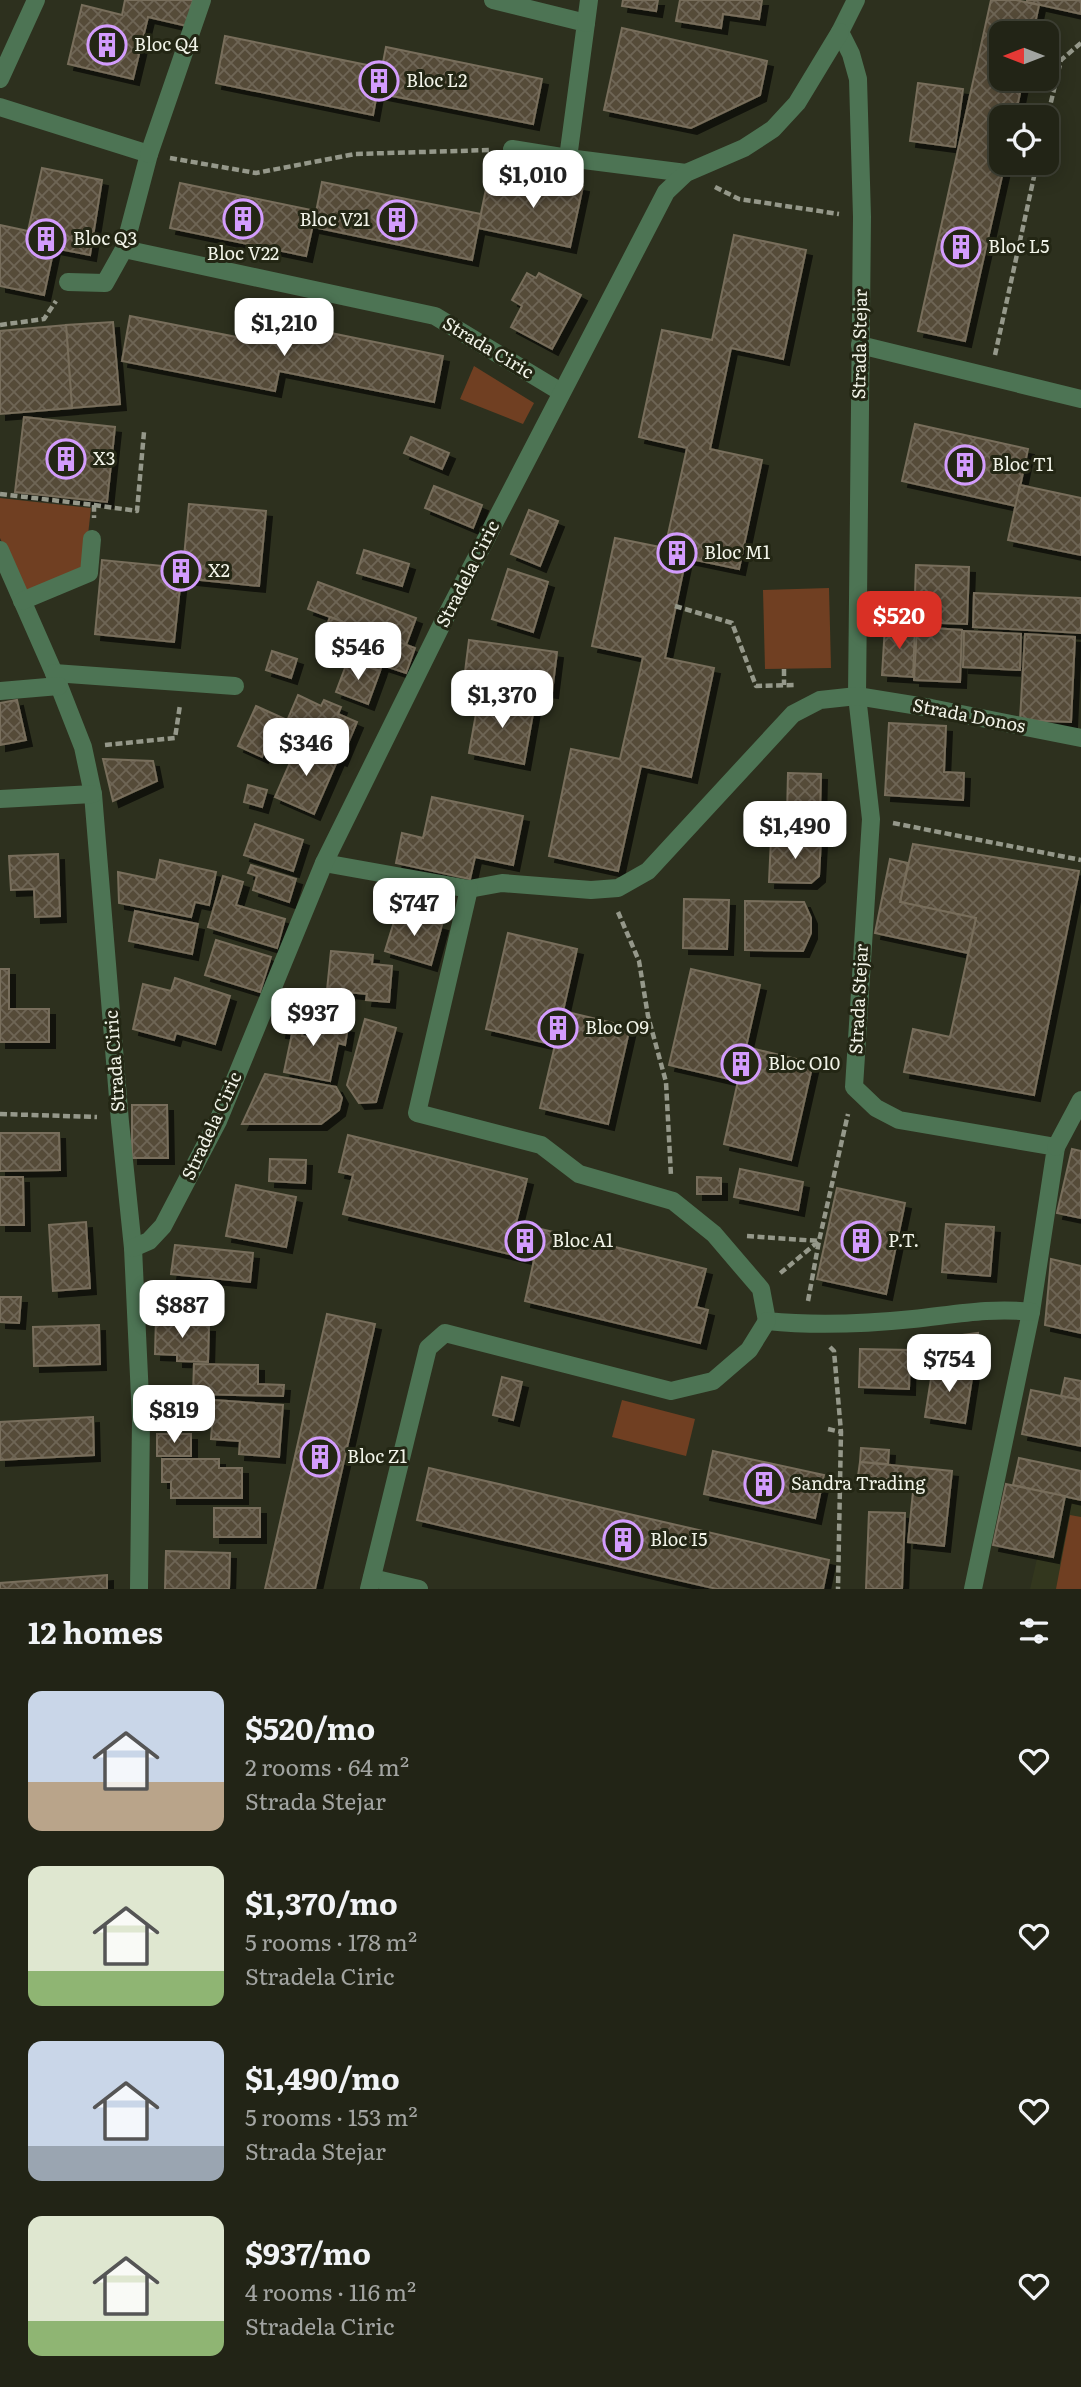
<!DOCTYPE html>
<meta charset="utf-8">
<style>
:root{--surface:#222416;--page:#2e3023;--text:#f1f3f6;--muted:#a2a4a1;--line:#3f4135;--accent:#d93025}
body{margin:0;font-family:Literata,serif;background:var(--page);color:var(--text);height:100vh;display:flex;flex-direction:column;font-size:26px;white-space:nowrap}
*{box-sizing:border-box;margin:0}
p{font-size:23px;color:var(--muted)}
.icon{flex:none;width:38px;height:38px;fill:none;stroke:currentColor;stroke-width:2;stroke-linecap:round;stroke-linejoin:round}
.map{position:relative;height:1589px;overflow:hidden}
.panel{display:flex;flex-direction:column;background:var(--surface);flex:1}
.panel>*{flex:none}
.needle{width:46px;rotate:270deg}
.tools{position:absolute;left:989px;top:21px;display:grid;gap:14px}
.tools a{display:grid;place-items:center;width:70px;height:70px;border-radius:14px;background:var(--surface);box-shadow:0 4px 18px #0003,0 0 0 2px var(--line);font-size:35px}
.price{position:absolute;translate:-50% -60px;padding:0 16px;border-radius:14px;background:#fff;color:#222;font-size:23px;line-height:46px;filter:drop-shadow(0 2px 4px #0008)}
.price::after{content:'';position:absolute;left:50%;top:42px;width:21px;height:16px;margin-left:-10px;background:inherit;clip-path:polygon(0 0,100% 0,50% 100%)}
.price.current{background:var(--accent);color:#fff}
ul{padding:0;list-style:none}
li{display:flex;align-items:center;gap:21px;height:175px;padding:0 28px}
li span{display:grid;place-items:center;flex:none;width:196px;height:140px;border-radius:14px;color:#555}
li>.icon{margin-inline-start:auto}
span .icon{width:84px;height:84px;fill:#fffc;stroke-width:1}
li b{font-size:30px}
h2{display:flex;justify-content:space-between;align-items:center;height:84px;padding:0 28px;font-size:30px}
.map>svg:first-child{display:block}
</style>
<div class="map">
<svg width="1081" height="1589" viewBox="0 0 1081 1589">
<defs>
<pattern id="building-cross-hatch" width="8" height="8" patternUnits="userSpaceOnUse" patternTransform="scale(1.75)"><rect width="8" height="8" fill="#554b39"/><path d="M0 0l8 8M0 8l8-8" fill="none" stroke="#6e6556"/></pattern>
<filter id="shadow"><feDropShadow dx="6" dy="6" stdDeviation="0" flood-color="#0009"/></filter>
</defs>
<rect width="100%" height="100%" fill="#2d301e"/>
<polygon fill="#33371e" points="1065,1496 1081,1500 1081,1589 1030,1589 1038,1554 1053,1557"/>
<g fill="#703f22">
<polygon points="474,366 534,403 523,424 460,399"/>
<polygon points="0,498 91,508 84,571 25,594 0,538"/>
<polygon points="829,588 831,668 765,669 763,590"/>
<polygon points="622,1400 695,1419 686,1456 612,1437"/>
<polygon points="1070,1515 1081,1517 1081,1589 1056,1589"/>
</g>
<g fill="url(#building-cross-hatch)" stroke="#786e5b" stroke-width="2" filter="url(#shadow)">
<polygon points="125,0 193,0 187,26 148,17 133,79 68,64 82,5 122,15"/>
<polygon points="623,0 658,0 656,11 622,6"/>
<polygon points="680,0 762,0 759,19 723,14 721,28 676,21"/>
<polygon points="991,0 1016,0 1039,5 1033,33 1001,33 1001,79 1023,79 1015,117 1001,117 1001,163 1005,163 965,341 918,331"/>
<polygon points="1027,0 1081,0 1081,14 1027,2"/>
<polygon points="622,28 767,61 760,95 691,128 604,110"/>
<polygon points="225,36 382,68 386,47 542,79 533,124 377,93 373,115 216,83"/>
<polygon points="918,83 963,89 955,147 910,141"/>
<polygon points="490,167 514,172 510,193 486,189"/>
<polygon points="42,168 102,180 90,255 54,248 44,295 0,286 0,225 28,231"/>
<polygon points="514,172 583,186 570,247 478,228 486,189 510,193"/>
<polygon points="322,182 481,214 472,260 313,227"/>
<polygon points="180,183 316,211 306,256 170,228"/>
<polygon points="734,235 806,250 783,359 731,348 710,449 762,460 739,569 686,558 665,658 714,668 691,777 641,766 618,871 549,856 571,749 620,759 643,657 592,646 615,538 665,548 687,448 639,437 662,330 712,340"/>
<polygon points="527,273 536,278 539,273 581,295 552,349 511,327 522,306 512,300"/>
<polygon points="130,316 282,346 287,324 443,356 434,402 279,371 275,391 122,361"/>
<polygon points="113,322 120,404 72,408 66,325"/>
<polygon points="66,325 72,408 0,414 0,331"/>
<polygon points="24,417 115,427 107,502 15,492"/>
<polygon points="915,424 1028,449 1016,506 902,481"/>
<polygon points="411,437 449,453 442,469 404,453"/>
<polygon points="1020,485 1081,498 1081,555 1008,540"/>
<polygon points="434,486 482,505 473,528 425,508"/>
<polygon points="189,504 266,511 259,586 181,578 174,642 95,634 102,560 183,568"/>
<polygon points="529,510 558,521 540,566 511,554"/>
<polygon points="364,550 409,564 402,586 357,573"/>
<polygon points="916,565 969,567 967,624 914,622"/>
<polygon points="508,569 548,582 533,632 492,619"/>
<polygon points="318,582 416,618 406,645 308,609"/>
<polygon points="974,593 1081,598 1081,633 973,627"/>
<polygon points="330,617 351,625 345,640 324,633"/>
<polygon points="885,626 915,627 913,677 882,675"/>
<polygon points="917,627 962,630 960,682 914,680"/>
<polygon points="360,628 415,648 406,673 382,665 380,671 353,661 361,640 357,639"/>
<polygon points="964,631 1021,634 1020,670 963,667"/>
<polygon points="1025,634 1075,637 1071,722 1020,720"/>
<polygon points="469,640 557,652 552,692 464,680"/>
<polygon points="272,651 297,659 291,678 266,670"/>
<polygon points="348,660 380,671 368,704 336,692"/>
<polygon points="298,695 321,706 324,700 341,707 338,714 357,722 341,760 281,735"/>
<polygon points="479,697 534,708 524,764 469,753"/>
<polygon points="17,700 26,740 0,745 0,703"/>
<polygon points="256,706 285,719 278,735 295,742 287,759 265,749 262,757 238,746"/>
<polygon points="889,723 946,726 944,772 964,773 963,800 885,795"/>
<polygon points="299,742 338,759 314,814 275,797"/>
<polygon points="103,759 153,761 157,781 113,801"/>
<polygon points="788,773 821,774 820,816 787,815"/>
<polygon points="248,785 267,790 262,807 244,802"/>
<polygon points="432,797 523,816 513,865 475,857 470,879 396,863 402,833 423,838"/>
<polygon points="255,824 303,840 293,871 244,855"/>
<polygon points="771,838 821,840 819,876 811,883 769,882"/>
<polygon points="913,844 1079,871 1034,1095 904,1072 913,1029 950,1037 976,918 900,902"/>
<polygon points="58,854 60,916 35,917 34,889 11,890 9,856"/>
<polygon points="890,859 908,863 900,902 976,918 968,953 875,933"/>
<polygon points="160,860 216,872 209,905 195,902 191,917 119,903 118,872 156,880"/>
<polygon points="251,865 296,879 289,902 253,890 257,876 248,873"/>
<polygon points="223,876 243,882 236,905 285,919 277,948 208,927"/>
<polygon points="684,899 729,900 727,949 683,948"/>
<polygon points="745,901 804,902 811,918 811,933 803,951 745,950"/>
<polygon points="135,911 198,924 192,954 129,941"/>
<polygon points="397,912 442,925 431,965 385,951"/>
<polygon points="508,933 577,949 563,1011 630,1027 608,1124 540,1108 555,1045 486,1029"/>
<polygon points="216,940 271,957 260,992 205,975"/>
<polygon points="331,951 373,955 372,964 392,966 389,1002 366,1000 367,994 327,990"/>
<polygon points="0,969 9,969 9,1009 49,1009 49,1042 0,1042"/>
<polygon points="691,969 760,985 746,1047 813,1063 791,1160 724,1144 738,1081 669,1065"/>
<polygon points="175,978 230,996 215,1044 176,1033 174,1040 133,1029 143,984 171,991"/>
<polygon points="283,1016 305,1020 302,1036 315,1039 318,1021 348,1027 345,1045 338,1043 330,1081 284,1072 292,1034 280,1032"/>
<polygon points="365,1019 396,1028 376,1102 359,1103 347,1085"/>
<polygon points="265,1074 336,1087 342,1098 339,1110 321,1124 242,1124"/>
<polygon points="132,1105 167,1105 168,1158 132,1158"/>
<polygon points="0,1133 59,1133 60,1170 0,1171"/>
<polygon points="348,1135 527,1179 516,1223 706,1269 696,1307 708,1310 700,1343 525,1301 534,1260 343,1214 353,1175 339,1172"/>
<polygon points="1072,1149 1081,1151 1081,1218 1057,1213"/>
<polygon points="270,1159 306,1160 305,1183 269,1181"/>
<polygon points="740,1169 803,1182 798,1210 734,1197"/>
<polygon points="0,1177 23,1177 24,1225 0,1225"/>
<polygon points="697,1177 721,1178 721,1194 697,1194"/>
<polygon points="236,1185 296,1197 286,1247 226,1236"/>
<polygon points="837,1188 905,1203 886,1294 817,1279"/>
<polygon points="86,1222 90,1288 53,1291 49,1225"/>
<polygon points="946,1224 994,1227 990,1276 942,1272"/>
<polygon points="175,1245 253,1253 250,1282 171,1274"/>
<polygon points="1051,1259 1081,1266 1081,1333 1045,1325"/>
<polygon points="153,1287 206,1290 205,1316 152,1313"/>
<polygon points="0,1297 21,1297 19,1323 0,1322"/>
<polygon points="327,1314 375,1324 315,1589 265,1589"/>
<polygon points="156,1317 181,1318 180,1325 209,1326 208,1362 177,1361 177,1355 155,1354"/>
<polygon points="99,1325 100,1364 34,1366 33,1327"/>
<polygon points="978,1333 973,1372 913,1364 915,1346 931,1348 933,1339"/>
<polygon points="860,1349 910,1350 909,1389 859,1387"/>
<polygon points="194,1364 258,1365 258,1384 284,1385 283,1396 193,1394"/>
<polygon points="933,1366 973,1372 965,1423 925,1417"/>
<polygon points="502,1377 522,1382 513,1420 493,1415"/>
<polygon points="1065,1378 1081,1381 1081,1400 1061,1396"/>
<polygon points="1031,1390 1081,1400 1081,1446 1022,1434"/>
<polygon points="214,1400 283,1405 279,1457 239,1454 240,1441 211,1439"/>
<polygon points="93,1417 94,1455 0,1460 0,1422"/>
<rect x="157" y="1434" width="34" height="22"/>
<polygon points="861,1448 889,1450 888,1464 860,1462"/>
<polygon points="713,1451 824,1475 815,1518 704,1494"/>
<polygon points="1019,1458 1081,1471 1081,1500 1013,1485"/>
<polygon points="162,1459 219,1459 219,1468 242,1468 242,1498 171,1498 171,1482 162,1482"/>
<polygon points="860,1462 952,1471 944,1546 908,1542 914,1482 858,1476"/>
<polygon points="429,1468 829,1560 823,1589 717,1589 417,1520"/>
<polygon points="1006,1484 1065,1496 1053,1557 993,1545"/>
<rect x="214" y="1508" width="46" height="29"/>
<polygon points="869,1512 905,1513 902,1589 866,1589"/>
<polygon points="166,1551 230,1553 229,1589 165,1589"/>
<polygon points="107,1575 107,1589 0,1589 0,1583"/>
</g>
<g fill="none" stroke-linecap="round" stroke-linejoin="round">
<g stroke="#95988a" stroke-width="4.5" stroke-dasharray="7 3.5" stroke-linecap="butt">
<polyline points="1046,123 1061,60 1081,43"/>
<polyline points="170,158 256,173 355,154 491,150"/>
<polyline points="715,187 739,199 839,214"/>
<polyline points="0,325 44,319 56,301"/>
<polyline points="995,355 1037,163"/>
<polyline points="0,494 94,505 94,518"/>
<polyline points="94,505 137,511 144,432"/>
<polyline points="675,606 732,623 756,686 794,685"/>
<polyline points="784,669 784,685"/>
<polyline points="105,745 175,738 180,705"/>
<polyline points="893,823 1081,860"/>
<polyline points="618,912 639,961 648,1016 666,1082 671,1176"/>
<polyline points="0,1114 97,1117"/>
<polyline points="747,1236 819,1241 778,1275"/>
<polyline points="808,1301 819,1241 848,1114"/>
<polyline points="830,1347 834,1351 841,1432"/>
<polyline points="828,1429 841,1432 838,1589"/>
</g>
<g stroke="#4d7454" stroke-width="18">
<polyline points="493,0 586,23 568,158 686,173"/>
<polyline points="856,0 840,32 851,54 858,79 862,217 857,696 871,819 854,1087 876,1108 899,1120 1056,1147 1031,1312 973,1589"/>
<polyline points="586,23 589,0"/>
<polyline points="0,79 36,0"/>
<polyline points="0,107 149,154 124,249 435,316 561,392"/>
<polyline points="512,149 568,158"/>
<polyline points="149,154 202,0"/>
<polyline points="68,282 105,283 124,249"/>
<polyline points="860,345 1081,399"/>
<polyline points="0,550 54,673 83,747 93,794 120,1122 133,1248 141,1419 139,1589"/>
<polyline points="22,601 89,573 92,539"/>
<polyline points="54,673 235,686"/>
<polyline points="0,691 59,686"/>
<polyline points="0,799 93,794"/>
<polyline points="324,863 469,889 502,883 591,890 618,888 648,871 793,714 820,700 857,696 931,708 1081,738"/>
<path d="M469 889 417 1113 541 1145 579 1174 673 1201 714 1234 761 1289 767 1321C815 1326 864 1324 913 1319 952 1315 992 1307 1031 1312"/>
<polyline points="1056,1147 1081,1100"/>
<polyline points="133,1248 149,1241 163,1226 218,1121 324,863 443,622 666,192 686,173 744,148 773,129 797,103 840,32"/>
<polyline points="372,1578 419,1589"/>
<polyline points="369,1589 428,1348 445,1333 671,1391 713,1381 749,1350 767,1321"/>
</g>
</g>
<defs>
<g id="building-ring" transform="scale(2.0125)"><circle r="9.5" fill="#232614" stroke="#d39cfd" stroke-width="1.5"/><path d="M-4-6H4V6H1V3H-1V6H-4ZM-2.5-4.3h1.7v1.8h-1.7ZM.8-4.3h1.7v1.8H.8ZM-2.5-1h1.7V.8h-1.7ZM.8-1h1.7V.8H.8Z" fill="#d39cfd"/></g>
</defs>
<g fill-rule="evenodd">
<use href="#building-ring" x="107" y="45"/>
<use href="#building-ring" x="379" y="81"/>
<use href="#building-ring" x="243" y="219"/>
<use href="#building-ring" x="397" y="220"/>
<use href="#building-ring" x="46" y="239"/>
<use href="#building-ring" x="961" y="247"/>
<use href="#building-ring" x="66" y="459"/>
<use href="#building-ring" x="965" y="465"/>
<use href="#building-ring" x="677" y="553"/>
<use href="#building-ring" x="181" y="571"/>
<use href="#building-ring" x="558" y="1028"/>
<use href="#building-ring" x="741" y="1064"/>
<use href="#building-ring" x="525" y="1241"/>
<use href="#building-ring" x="861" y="1241"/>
<use href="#building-ring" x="320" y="1457"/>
<use href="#building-ring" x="764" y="1484"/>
<use href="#building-ring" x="623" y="1540"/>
</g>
<g text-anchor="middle" stroke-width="6" stroke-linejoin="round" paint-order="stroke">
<g font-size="18" fill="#f1f3e8" stroke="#232614" text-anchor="start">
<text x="134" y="51">Bloc Q4</text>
<text x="406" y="87">Bloc L2</text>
<text x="370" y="226" text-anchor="end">Bloc V21</text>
<text x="73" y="245">Bloc Q3</text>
<text x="988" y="253">Bloc L5</text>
<text x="243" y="260" text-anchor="middle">Bloc V22</text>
<text x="93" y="465">X3</text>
<text x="992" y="471">Bloc T1</text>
<text x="704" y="559">Bloc M1</text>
<text x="208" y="577">X2</text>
<text x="585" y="1034">Bloc O9</text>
<text x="768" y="1070">Bloc O10</text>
<text x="552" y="1247">Bloc A1</text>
<text x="888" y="1247">P.T.</text>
<text x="347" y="1463">Bloc Z1</text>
<text x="791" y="1490">Sandra Trading</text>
<text x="650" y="1546">Bloc I5</text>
</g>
<g font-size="18" fill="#f1f3e8" stroke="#232614">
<text transform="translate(860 344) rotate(-89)" y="6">Strada Stejar</text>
<text transform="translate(488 348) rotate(31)" y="6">Strada Ciric</text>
<text transform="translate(468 574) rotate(-63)" y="6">Stradela Ciric</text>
<text transform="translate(969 716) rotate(11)" y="6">Strada Donos</text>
<text transform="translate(859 999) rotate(-87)" y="6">Strada Stejar</text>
<text transform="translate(115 1061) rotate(-94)" y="6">Strada Ciric</text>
<text transform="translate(212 1126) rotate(-65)" y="6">Stradela Ciric</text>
</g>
</g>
</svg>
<div class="tools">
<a><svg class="needle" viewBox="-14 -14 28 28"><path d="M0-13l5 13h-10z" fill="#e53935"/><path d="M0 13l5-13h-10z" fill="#a2a4a1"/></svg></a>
<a><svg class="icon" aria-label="locate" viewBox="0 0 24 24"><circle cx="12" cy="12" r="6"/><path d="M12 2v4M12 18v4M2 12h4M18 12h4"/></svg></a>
</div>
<b class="price" style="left:533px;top:210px">$1,010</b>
<b class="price" style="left:284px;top:358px">$1,210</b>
<b class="price current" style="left:899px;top:651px">$520</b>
<b class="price" style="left:358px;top:682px">$546</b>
<b class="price" style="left:502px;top:730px">$1,370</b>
<b class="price" style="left:306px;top:778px">$346</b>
<b class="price" style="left:795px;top:861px">$1,490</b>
<b class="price" style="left:414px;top:938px">$747</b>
<b class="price" style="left:313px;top:1048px">$937</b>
<b class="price" style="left:182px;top:1340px">$887</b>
<b class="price" style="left:949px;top:1394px">$754</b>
<b class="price" style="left:174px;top:1445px">$819</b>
</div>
<section class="panel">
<h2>12 homes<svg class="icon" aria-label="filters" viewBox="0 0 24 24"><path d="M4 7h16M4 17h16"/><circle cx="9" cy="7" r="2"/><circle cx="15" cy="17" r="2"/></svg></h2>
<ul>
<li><span style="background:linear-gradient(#c9d6e8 65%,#b9a48a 0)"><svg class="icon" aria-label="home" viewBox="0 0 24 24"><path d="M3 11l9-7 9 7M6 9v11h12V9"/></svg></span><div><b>$520/mo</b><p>2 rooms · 64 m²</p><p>Strada Stejar</p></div><svg class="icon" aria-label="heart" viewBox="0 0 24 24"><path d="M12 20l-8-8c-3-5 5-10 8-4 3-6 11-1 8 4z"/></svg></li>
<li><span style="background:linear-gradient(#dfe7d0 75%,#8fb573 0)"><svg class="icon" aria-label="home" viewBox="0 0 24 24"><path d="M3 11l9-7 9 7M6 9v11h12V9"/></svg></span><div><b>$1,370/mo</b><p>5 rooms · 178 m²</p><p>Stradela Ciric</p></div><svg class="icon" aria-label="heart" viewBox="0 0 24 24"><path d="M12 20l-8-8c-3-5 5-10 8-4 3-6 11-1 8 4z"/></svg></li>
<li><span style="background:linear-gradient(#c9d6e8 75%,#9aa5b1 0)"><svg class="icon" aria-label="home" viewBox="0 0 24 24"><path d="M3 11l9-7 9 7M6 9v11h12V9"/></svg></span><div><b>$1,490/mo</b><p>5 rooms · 153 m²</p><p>Strada Stejar</p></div><svg class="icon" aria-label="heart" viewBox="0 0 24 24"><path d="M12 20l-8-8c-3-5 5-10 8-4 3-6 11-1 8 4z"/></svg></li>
<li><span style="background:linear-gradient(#dfe7d0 75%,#8fb573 0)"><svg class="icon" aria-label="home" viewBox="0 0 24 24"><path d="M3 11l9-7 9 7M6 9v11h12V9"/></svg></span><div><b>$937/mo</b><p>4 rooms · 116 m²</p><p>Stradela Ciric</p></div><svg class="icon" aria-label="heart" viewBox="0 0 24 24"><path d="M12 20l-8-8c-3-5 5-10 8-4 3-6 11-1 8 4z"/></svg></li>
</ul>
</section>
